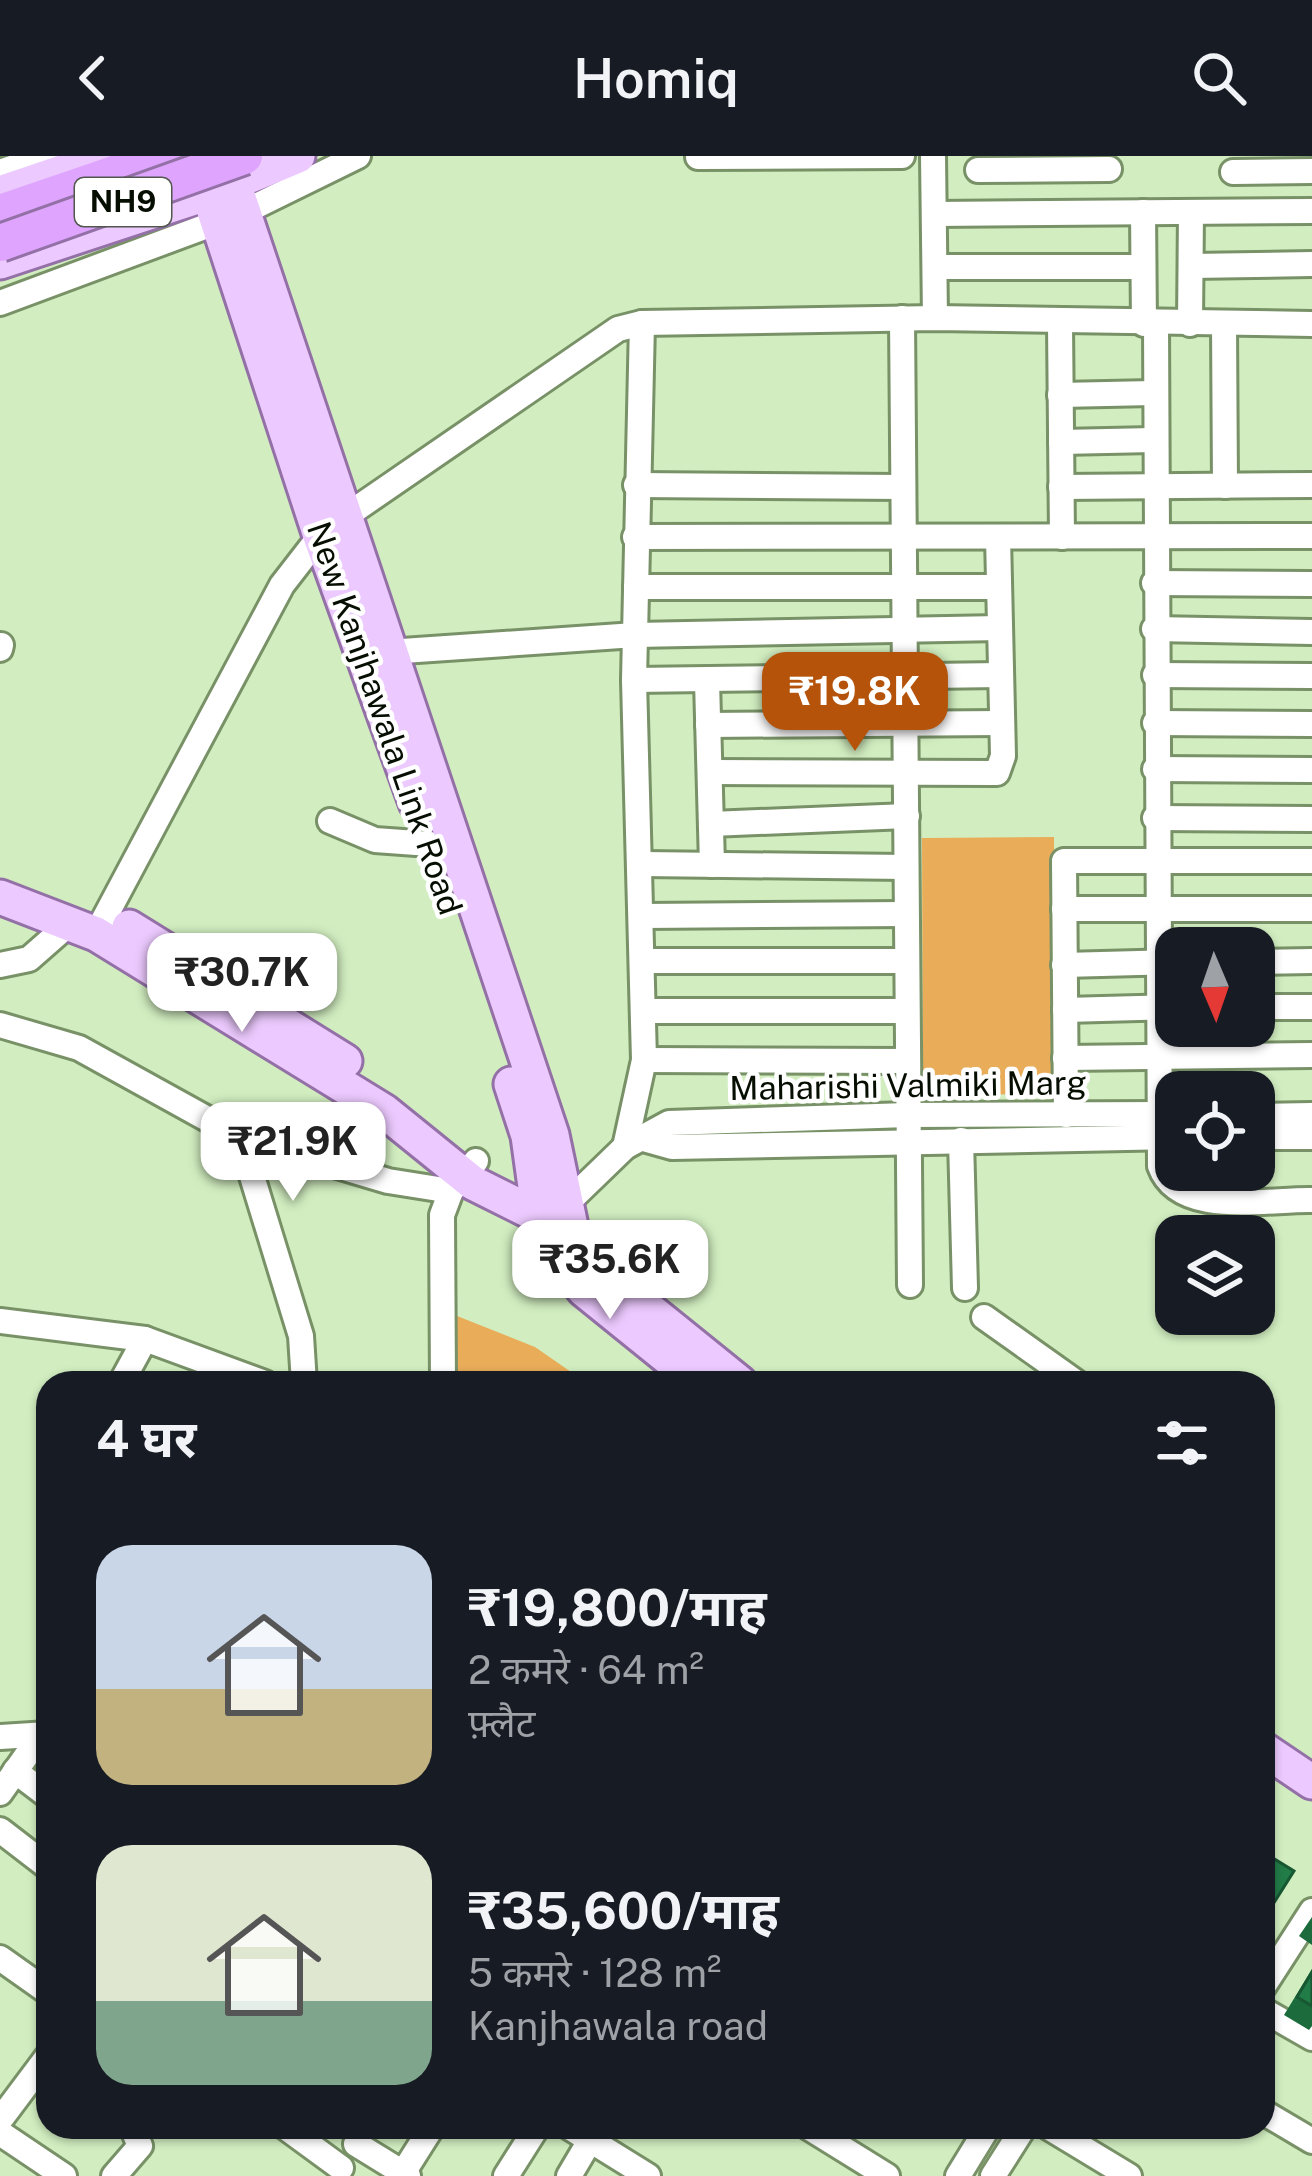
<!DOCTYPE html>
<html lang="hi">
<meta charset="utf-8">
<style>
:root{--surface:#171b24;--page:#242831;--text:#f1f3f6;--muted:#9ea1a6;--accent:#b45309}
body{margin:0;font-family:"Public Sans","Noto Sans Devanagari",sans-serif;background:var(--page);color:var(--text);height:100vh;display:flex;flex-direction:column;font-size:45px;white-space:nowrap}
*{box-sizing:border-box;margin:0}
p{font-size:39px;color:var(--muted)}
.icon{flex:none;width:66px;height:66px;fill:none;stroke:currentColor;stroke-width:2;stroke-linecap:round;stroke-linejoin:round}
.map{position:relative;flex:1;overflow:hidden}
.side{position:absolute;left:36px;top:1215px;width:1239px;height:768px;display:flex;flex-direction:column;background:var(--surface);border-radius:36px;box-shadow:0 3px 9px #0004}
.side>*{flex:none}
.needle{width:78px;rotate:178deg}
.tools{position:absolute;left:1155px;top:771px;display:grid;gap:24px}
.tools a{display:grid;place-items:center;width:120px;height:120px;border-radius:24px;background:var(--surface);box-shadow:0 3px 9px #0004;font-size:60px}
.price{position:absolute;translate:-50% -102px;padding:0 27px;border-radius:24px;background:#fff;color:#222;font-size:39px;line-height:78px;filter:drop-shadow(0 3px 6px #0008)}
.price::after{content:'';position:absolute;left:50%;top:72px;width:36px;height:27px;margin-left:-18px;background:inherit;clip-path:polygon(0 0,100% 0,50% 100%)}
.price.current{background:var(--accent);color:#fff}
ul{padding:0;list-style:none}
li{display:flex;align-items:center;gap:36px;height:300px;padding:0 60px}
li span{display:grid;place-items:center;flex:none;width:336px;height:240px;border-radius:36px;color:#555}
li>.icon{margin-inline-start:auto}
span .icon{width:144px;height:144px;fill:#fffc;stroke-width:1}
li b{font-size:51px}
h2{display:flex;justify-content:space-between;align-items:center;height:144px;padding:0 60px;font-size:51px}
header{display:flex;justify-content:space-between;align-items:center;height:156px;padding:0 60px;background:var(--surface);font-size:54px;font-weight:600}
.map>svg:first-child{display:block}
</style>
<header><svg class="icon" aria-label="back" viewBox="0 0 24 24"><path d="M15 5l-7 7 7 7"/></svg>Homiq<svg class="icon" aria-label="search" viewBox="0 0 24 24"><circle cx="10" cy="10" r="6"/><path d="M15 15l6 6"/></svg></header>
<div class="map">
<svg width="1312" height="2020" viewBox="0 0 1312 2020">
<rect width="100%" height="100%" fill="#d2eec0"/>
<g fill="#e9ad5a">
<polygon points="1054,681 1055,938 923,939 922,682"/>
<polygon points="447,1156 535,1191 587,1227 450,1227"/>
</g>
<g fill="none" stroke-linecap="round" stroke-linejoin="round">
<g stroke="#789167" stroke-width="30">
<g id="minor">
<polyline points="933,0 935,162"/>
<polyline points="698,1 902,0"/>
<polyline points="978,14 1109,13"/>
<polyline points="0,16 46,0"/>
<polyline points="1233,16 1312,15"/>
<polyline points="1143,56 1144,168"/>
<polyline points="934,58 1312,55"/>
<polyline points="1191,110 1312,108"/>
<polyline points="935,111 1143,111"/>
<polyline points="0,147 242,57 358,0"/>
<polyline points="902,162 910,1129"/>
<polyline points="1060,168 1062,381"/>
<path d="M1156 168 1160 1010C1179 1062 1266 1043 1312 1044"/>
<polyline points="1190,168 1191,56"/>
<polyline points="1224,168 1225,330"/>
<polyline points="1060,239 1153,237"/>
<polyline points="1061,286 1153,284"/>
<polyline points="636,329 903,331"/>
<polyline points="1061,331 1312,329"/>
<polyline points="635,381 1312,380"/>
<polyline points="1154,427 1312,428"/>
<polyline points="636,431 999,431"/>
<polyline points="1154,473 1312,476"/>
<polyline points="0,493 1,489"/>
<polyline points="388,496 635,479 1000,472"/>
<polyline points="1155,519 1312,520"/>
<polyline points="634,524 1001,519"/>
<polyline points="707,525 712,709"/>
<polyline points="1155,567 1312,568"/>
<polyline points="708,569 1002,567"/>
<polyline points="1155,613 1312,614"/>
<polyline points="710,616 997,617 1003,600 998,381"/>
<polyline points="1155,662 1312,663"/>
<polyline points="330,665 375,684 430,688"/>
<polyline points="711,668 907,660"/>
<polyline points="643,708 906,711"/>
<polyline points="1064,753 1312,753"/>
<polyline points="643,760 906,758"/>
<polyline points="96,778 282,429 320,380 343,362 618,173 642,167 935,162 1312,168"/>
<polyline points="643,805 906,805"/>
<polyline points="1254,806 1312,805"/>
<polyline points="0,809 29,803 70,767"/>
<polyline points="1064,809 1176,806"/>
<polyline points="1254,851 1312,851"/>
<polyline points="1065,854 1176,851"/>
<polyline points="644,855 907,855"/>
<polyline points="0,869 79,892 240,981"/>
<polyline points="1065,902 1312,899"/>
<polyline points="644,904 907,905"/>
<polyline points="1066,959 1064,705 1312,705"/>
<polyline points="1254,960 1312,959"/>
<polyline points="1254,981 1312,981"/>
<polyline points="647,984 672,991 1176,981"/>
<polyline points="961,984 965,1132"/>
<polyline points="625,991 644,904 634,524 642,167"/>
<polyline points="565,1049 625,991 669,967 907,959 1176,958"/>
<polyline points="984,1161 1077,1227"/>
<polyline points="0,1165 145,1183 265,1227"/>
<polyline points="121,1227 145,1183"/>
<polyline points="304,1227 301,1180 240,981 388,1025 451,1035"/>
<polyline points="443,1227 442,1059 451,1035 476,1005"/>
<polyline points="0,1581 48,1578"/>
<polyline points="15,1615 48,1640"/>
<polyline points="0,1637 41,1579"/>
<polyline points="0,1674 48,1711"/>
<polyline points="0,1802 48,1836"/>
<polyline points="1263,1831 1312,1755"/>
<polyline points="1263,1854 1312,1882"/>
<polyline points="1263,1956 1312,1985"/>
<polyline points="0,1964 48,1900"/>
<polyline points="285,1971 341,2012"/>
<polyline points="569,1971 648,2020"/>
<polyline points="808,1971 887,2020"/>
<polyline points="1048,1971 1129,2020"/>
<polyline points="0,1977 64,2020"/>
<polyline points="356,1988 408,2020"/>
<polyline points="403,2017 432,1971"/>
<polyline points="114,2020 140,1990 132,1971"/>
<polyline points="506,2020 537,1971"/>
<polyline points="569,2020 598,1971"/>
<polyline points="958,2020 988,1971"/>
<polyline points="993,2020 1024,1971"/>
</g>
</g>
<g stroke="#9370a6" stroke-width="39">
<g id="major">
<polyline points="196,0 320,380 416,647"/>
<polyline points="225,0 552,979 572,1075 589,1105 740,1227"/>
<polyline points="0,37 109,0"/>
<polyline points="0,106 209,37 298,0"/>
<polyline points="0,741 96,778 384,955 473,1027 539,1060"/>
<polyline points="129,771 345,905"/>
<polyline points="511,928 528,980 539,1060 557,1100 584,1134 699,1227"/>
<polyline points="1263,1593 1312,1626"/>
</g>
</g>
<g stroke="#9370a6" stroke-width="42">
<polyline id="highway" points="0,57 167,0"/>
</g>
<use href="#minor" stroke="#fff" stroke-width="24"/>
<use href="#major" stroke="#ecc9fe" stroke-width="33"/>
<use href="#highway" stroke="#dfa5fe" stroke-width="36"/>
<g stroke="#9370a6" stroke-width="42" stroke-linecap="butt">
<polyline id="highway-bridge" points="0,87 244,0"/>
</g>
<use href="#highway-bridge" stroke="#dfa5fe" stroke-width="36"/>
</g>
<g fill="#1c6b3d">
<polygon points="1312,1761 1312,1789 1299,1780"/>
<polygon points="1312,1813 1312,1870 1309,1874 1284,1859"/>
</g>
<g fill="#217c47" stroke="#175732" stroke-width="3">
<polygon points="1268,1699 1294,1715 1263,1764 1263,1708"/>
<polygon points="1312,1816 1312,1850 1297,1841"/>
</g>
<g text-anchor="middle" stroke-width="9" stroke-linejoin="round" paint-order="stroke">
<rect fill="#fff" stroke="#51564e" stroke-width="3" x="75" y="22" width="96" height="48" rx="9"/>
<g font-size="30" font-weight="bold" fill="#060e02">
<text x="123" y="56">NH9</text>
</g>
<g font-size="33" fill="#060e02" stroke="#fff">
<text transform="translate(385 562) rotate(71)" y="12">New Kanjhawala Link Road</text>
<text transform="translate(908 929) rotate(-1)" y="12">Maharishi Valmiki Marg</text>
</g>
</g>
</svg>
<div class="tools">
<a><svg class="needle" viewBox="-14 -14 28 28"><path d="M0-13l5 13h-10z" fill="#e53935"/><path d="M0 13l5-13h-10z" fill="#9ea1a6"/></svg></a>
<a><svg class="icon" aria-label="locate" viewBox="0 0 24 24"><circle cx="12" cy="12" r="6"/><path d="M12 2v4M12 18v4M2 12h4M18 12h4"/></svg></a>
<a><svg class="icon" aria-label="layers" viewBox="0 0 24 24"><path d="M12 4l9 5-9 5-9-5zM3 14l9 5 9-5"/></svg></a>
</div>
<b class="price current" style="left:855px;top:598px">₹19.8K</b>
<b class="price" style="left:242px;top:879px">₹30.7K</b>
<b class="price" style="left:293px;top:1048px">₹21.9K</b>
<b class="price" style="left:610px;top:1166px">₹35.6K</b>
<section class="side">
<h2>4 घर<svg class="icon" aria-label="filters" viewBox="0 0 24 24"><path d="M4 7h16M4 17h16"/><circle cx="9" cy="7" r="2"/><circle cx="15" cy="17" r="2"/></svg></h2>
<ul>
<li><span style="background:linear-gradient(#c9d6e8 60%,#c2b280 0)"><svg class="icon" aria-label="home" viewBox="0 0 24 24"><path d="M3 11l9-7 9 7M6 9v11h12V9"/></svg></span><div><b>₹19,800/माह</b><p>2 कमरे · 64 m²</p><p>फ़्लैट</p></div></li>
<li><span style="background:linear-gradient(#dfe7d0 65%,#7fa58c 0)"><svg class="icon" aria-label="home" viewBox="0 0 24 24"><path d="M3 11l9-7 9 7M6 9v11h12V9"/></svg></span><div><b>₹35,600/माह</b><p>5 कमरे · 128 m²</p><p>Kanjhawala road</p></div></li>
</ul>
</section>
</div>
